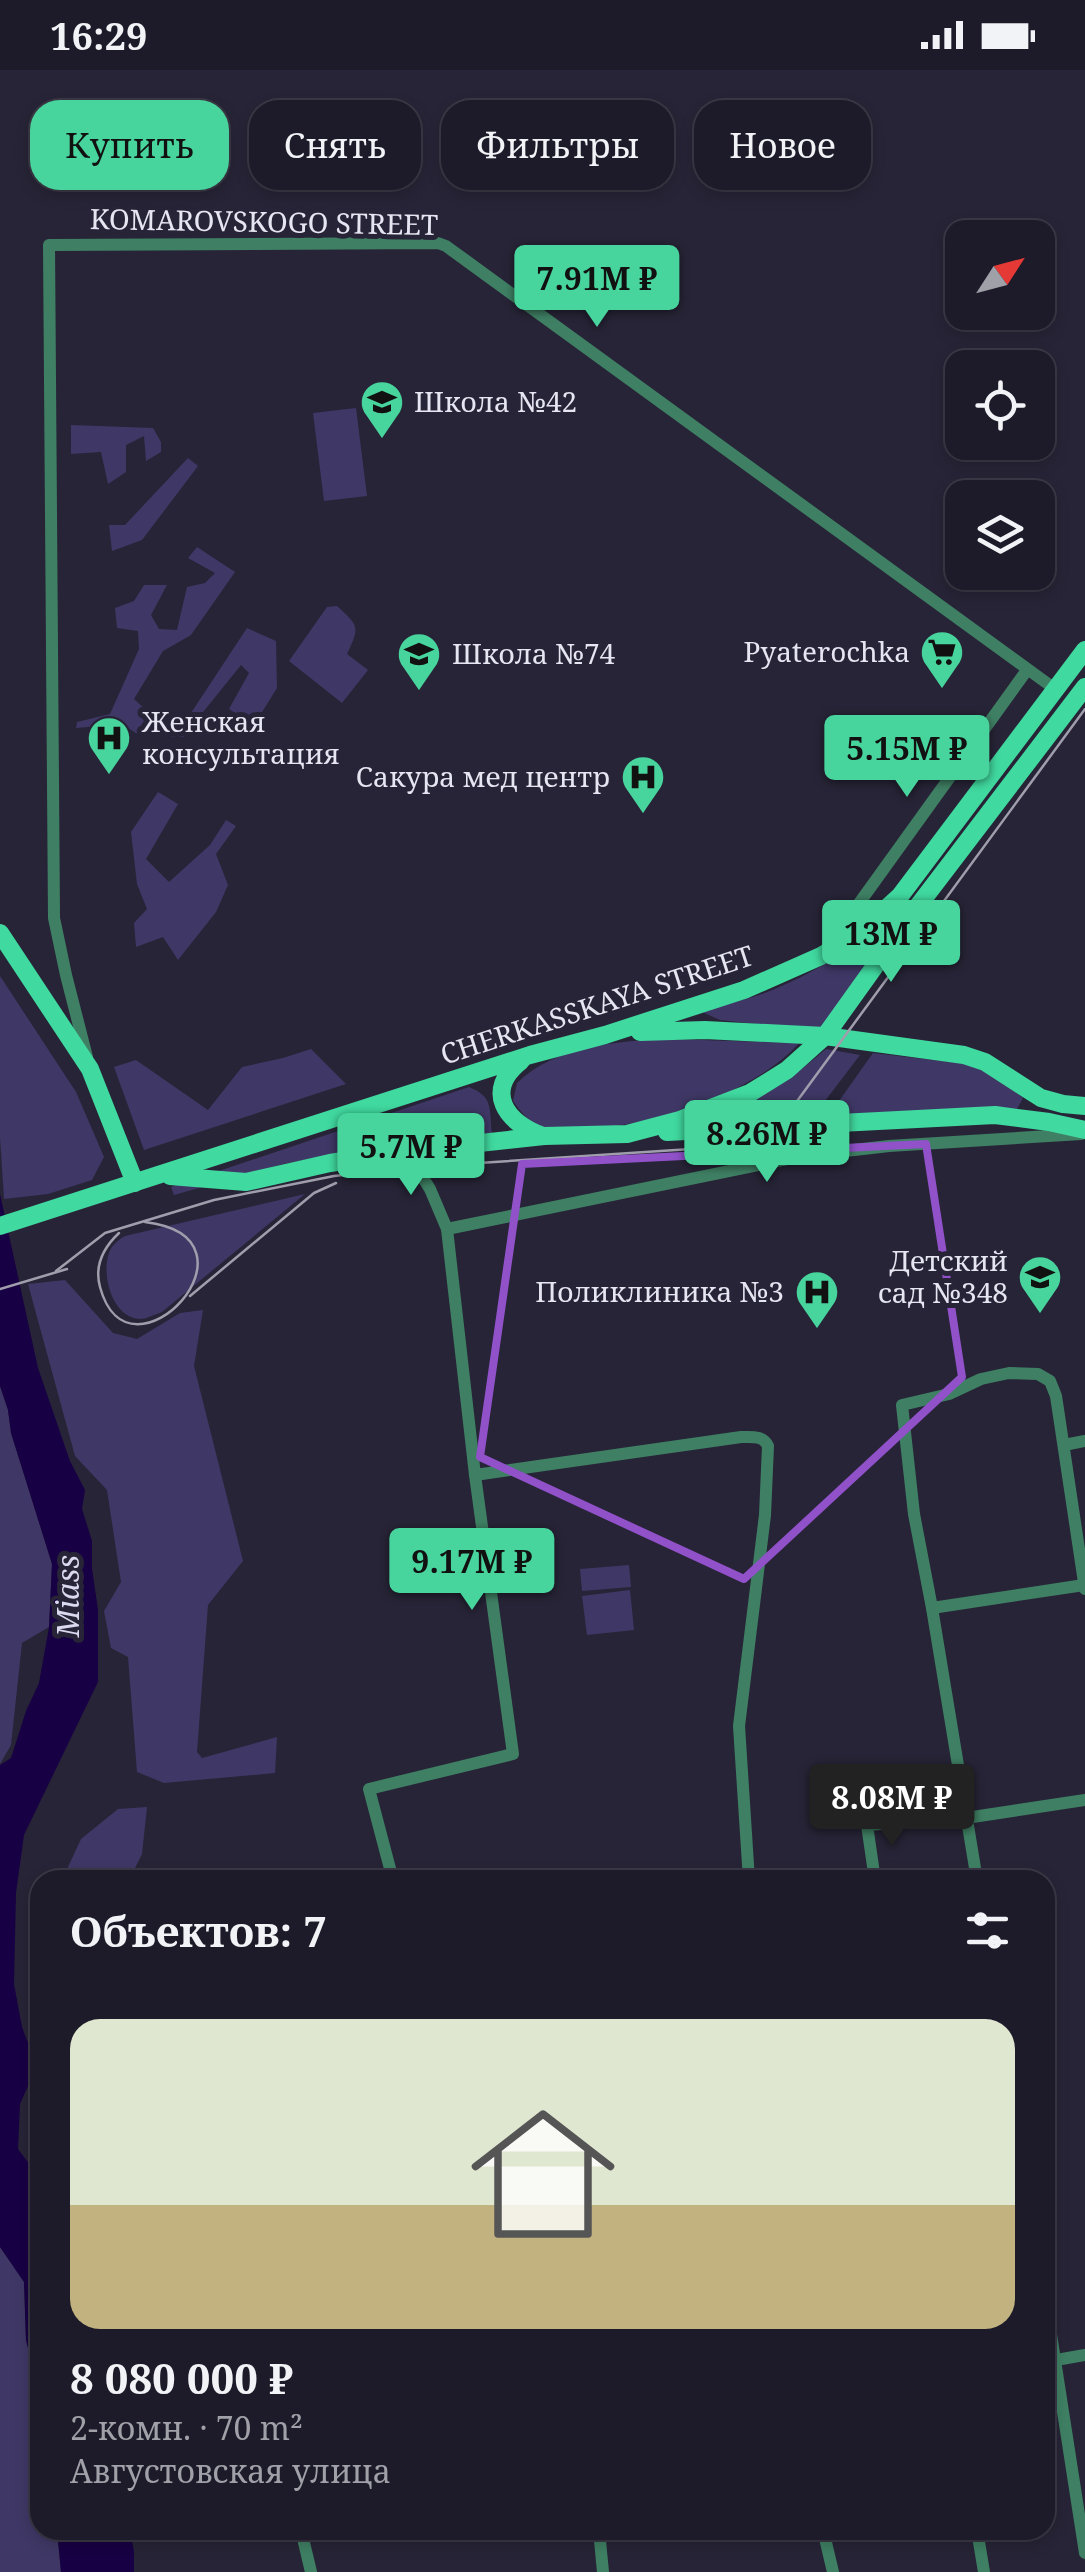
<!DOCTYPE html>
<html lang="ru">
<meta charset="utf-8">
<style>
:root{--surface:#1d1b29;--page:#252431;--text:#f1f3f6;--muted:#a0a1a8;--line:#3b3946;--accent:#48d49d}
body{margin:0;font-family:"Noto Serif",serif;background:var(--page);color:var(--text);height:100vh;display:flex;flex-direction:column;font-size:38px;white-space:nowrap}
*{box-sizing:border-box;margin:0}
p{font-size:32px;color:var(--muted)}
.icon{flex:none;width:55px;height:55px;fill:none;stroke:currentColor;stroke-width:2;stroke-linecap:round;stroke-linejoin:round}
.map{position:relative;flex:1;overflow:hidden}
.panel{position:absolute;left:30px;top:1800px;width:1025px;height:670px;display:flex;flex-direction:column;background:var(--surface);border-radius:30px;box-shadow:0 5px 15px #0003,0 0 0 2px var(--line)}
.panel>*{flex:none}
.banner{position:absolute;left:30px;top:30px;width:1025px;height:90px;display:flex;gap:20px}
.needle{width:65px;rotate:54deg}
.tools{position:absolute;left:945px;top:150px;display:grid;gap:20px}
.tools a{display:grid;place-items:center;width:110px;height:110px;border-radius:20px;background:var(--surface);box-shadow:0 5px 15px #0003,0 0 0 2px var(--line);font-size:50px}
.price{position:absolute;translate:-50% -85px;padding:0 22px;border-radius:10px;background:var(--accent);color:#111;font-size:32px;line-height:65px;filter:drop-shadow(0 2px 5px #0008)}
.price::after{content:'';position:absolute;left:50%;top:60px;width:30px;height:22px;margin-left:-15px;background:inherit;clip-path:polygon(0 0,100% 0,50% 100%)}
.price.active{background:#222;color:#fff}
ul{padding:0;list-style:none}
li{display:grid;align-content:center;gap:20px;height:530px;padding:0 40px}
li+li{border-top:2px solid var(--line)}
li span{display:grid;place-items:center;height:310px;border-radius:30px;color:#555}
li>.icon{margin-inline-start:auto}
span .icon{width:180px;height:180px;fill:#fffc;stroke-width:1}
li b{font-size:42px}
h2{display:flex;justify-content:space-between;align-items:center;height:120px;padding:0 40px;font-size:42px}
.tag{padding:0 35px;border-radius:30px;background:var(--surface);box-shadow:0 5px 15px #0003,0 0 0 2px var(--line);font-size:35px;line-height:90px}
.tag.active{background:var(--accent);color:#111}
.status{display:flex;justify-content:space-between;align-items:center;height:70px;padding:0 50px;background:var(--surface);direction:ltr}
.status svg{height:28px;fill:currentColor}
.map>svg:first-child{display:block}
</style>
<div class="status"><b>16:29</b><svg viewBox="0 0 49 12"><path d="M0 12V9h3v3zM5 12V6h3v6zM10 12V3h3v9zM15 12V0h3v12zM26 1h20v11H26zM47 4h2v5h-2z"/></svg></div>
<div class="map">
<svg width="1085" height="2502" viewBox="0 0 1085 2502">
<rect width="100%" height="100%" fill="#272437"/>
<g fill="#3f3866">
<polygon points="356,338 367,426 324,431 313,343"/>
<polygon points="71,355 153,358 161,372 161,382 146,391 144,366 126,375 126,402 108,414 101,382 71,384"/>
<polygon points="188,388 198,396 142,470 112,481 109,455 125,455"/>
<polygon points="197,477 235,502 191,565 163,581 134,629 163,656 189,646 247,558 276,571 277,618 254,655 229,639 249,603 241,595 183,667 139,665 122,654 76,658 77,652 110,644 139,579 138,561 117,558 115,538 134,531 144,515 167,515 151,545 159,559 177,560 187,517 205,513 215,503 188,488"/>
<path d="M337 536C359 556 360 557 347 584L368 600 342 633 289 591 327 537Z"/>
<polygon points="158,722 178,734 146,789 169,812 210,775 226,750 236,756 216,784 228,815 216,842 178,890 163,867 136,877 134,853 147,839 137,814 131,762"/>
<path d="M903 837 906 838 820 961 720 950 700 941C720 935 742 931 762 924 815 904 861 874 903 837Z"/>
<polygon points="0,906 76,1022 104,1087 92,1110 48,1124 4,1129 0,1067"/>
<path d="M667 969 799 973C754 1025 639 1061 572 1059 562 1059 550 1061 541 1057 529 1052 520 1041 513 1031L517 1013C555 976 617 971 667 969Z"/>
<polygon points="311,979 346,1014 144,1080 114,997 136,990 208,1040 242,997 283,988"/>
<path d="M826 979 860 985 815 1044 710 1051C755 1033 789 1011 826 979Z"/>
<polygon points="873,983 967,994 996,1006 1023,1028 1017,1039 829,1045"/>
<path d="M469 1017C494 1027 489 1039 492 1063L364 1078 283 1094 174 1125 171 1117Z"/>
<path d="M305 1124 162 1242C155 1244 147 1249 140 1249 112 1248 101 1204 109 1183 111 1176 118 1170 125 1166Z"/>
<polygon points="65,1210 113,1263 137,1269 180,1243 203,1240 194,1296 243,1491 208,1535 197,1682 202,1688 277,1667 275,1703 164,1713 137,1702 128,1587 111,1578 104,1541 121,1512 107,1420 75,1386 28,1214"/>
<polygon points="0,1316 8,1340 11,1363 52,1494 49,1557 22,1573 11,1675 0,1694"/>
<polygon points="629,1495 631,1517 582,1521 580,1499"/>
<polygon points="630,1520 634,1560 587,1565 582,1526"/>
<polygon points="147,1737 142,1784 129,1810 62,1810 81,1769 118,1739"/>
<polygon points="0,2177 24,2212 26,2270 40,2327 38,2390 40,2397 40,2460 57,2460 61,2502 0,2502"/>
</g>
<g fill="#180044">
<polygon points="0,1124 38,1298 70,1391 85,1420 82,1439 92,1471 92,1498 98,1540 98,1612 24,1765 16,1823 14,1914 22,1957 33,1986 32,2007 20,2034 18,2079 30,2095 30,2121 40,2145 40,2397 38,2390 40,2327 26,2270 24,2212 0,2177 0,1695 11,1688 26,1641 39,1613 49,1557 52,1494 11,1363 8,1340 0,1316"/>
<polygon points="57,2460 130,2460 134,2482 134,2502 61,2502"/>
</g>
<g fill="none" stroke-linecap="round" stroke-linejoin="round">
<g stroke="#3f8064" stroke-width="12">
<polyline points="824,882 1027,600"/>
<polyline points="87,987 66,905 54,848 49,175 438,173 446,176 1055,619"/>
<polyline points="447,1159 802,1086 889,1076 1081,1064"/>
<polyline points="1064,1375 1085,1371"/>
<path d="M475 1405 741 1367C751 1367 763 1365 768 1376L765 1445 739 1656 749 1810"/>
<polyline points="932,1538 1084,1515"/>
<polyline points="393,1810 369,1719 513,1684 475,1405 447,1159 430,1119 406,1081"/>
<polyline points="875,1810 867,1755 966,1748 1085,1730"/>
<polyline points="977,1810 932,1538 914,1444 902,1335 949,1324 981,1309 1009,1303 1038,1304 1050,1311 1056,1326 1085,1519"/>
<polyline points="1045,2226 1085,2483"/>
<polyline points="1045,2292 1085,2285"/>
<polyline points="301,2460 311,2502"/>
<polyline points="599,2460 603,2502"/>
<polyline points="823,2460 833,2502"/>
<polyline points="977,2460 984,2502"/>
</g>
<g stroke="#40d99f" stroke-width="18">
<polyline points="0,863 90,999 135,1113"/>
<polyline points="640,962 705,960 825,966 964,985 985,992 1041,1028 1063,1034 1085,1036"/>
<path d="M521 991C483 1021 506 1053 543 1066"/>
<polyline points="667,1062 995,1045 1049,1052 1085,1060"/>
<polyline points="170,1106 246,1112 330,1093 406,1081 544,1066 627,1064 680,1050 750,1023 787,1000 825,966 918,836 1085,617"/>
<polyline points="0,1156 530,985 605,965 744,920 821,886 858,864 900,826 1085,580"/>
</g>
<g stroke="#a09ead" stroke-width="2.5">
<path d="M119 1163C103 1178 94 1195 100 1217 129 1324 274 1168 145 1152"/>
<polyline points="56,1201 105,1163 214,1130 334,1106 417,1097 737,1076 774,1056 792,1038 1085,639"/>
<polyline points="0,1219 67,1199"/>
<polyline points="190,1226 314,1123 336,1113"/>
</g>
</g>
<path fill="none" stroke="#9051c9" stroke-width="8" stroke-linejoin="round" d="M926 1074 962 1307 744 1509 480 1387 522 1094Z"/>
<defs>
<g id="school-pin" transform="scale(2.25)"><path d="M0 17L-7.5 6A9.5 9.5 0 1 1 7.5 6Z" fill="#48d49d" stroke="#272437"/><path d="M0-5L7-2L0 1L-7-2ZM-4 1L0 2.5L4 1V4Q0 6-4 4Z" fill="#111"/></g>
<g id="supermarket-pin" transform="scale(2.25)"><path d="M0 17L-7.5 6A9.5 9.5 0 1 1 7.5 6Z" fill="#48d49d" stroke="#272437"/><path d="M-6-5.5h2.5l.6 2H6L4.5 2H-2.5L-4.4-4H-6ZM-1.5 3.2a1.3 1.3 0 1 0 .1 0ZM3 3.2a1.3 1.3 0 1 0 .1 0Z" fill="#111"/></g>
<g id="hospital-pin" transform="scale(2.25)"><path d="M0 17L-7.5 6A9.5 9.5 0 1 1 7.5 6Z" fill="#48d49d" stroke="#272437"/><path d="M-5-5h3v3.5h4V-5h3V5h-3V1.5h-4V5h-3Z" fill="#111"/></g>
</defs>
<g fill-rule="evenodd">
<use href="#school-pin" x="382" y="332"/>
<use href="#supermarket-pin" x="942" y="582"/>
<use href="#school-pin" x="419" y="584"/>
<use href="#hospital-pin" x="109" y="668"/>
<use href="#hospital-pin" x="643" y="707"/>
<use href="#school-pin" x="1040" y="1207"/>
<use href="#hospital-pin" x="817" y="1222"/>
</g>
<g text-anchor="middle" stroke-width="10" stroke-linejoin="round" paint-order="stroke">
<g font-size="28" fill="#e6e5f2" stroke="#272437">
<text transform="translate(264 152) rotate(1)" y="10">KOMAROVSKOGO STREET</text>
<text transform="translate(597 935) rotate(-18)" y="10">CHERKASSKAYA STREET</text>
</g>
<g font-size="28" fill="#e6e5f2" stroke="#272437" text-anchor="end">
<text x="414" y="342" text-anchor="start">Школа №42</text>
<text x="910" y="592">Pyaterochka</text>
<text x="452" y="594" text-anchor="start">Школа №74</text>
<text x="142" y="662" text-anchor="start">Женская<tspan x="142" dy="32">консультация</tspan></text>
<text x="610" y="717">Сакура мед центр</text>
<text x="1008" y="1201">Детский<tspan x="1008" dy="32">сад №348</tspan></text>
<text x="784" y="1232">Поликлиника №3</text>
</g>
<g font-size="30" font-style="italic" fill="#dad9ef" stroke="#272437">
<text transform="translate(69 1526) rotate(-90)" y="10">Miass</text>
</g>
</g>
</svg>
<div class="tools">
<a><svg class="needle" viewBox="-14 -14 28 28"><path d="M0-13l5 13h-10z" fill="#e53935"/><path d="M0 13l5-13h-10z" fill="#a0a1a8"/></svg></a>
<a><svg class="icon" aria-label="locate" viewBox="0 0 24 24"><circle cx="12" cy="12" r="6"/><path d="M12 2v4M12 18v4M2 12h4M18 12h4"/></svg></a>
<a><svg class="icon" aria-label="layers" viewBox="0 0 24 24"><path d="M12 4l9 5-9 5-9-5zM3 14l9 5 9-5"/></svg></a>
</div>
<b class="price" style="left:597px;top:260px">7.91M ₽</b>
<b class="price" style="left:907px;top:730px">5.15M ₽</b>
<b class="price" style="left:891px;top:915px">13M ₽</b>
<b class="price" style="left:767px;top:1115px">8.26M ₽</b>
<b class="price" style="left:411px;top:1128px">5.7M ₽</b>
<b class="price" style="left:472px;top:1543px">9.17M ₽</b>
<b class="price active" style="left:892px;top:1779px">8.08M ₽</b>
<div class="banner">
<a class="tag active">Купить</a>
<a class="tag">Снять</a>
<a class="tag">Фильтры</a>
<a class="tag">Новое</a>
</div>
<section class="panel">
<h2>Объектов: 7<svg class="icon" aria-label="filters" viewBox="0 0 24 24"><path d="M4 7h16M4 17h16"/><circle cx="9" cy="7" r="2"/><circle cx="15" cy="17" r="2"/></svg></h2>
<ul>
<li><span style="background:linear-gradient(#dfe7d0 60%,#c2b280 0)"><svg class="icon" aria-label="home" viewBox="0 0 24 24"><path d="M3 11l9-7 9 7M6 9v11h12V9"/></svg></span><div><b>8 080 000 ₽</b><p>2-комн. · 70 m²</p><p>Августовская улица</p></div></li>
</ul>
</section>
</div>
